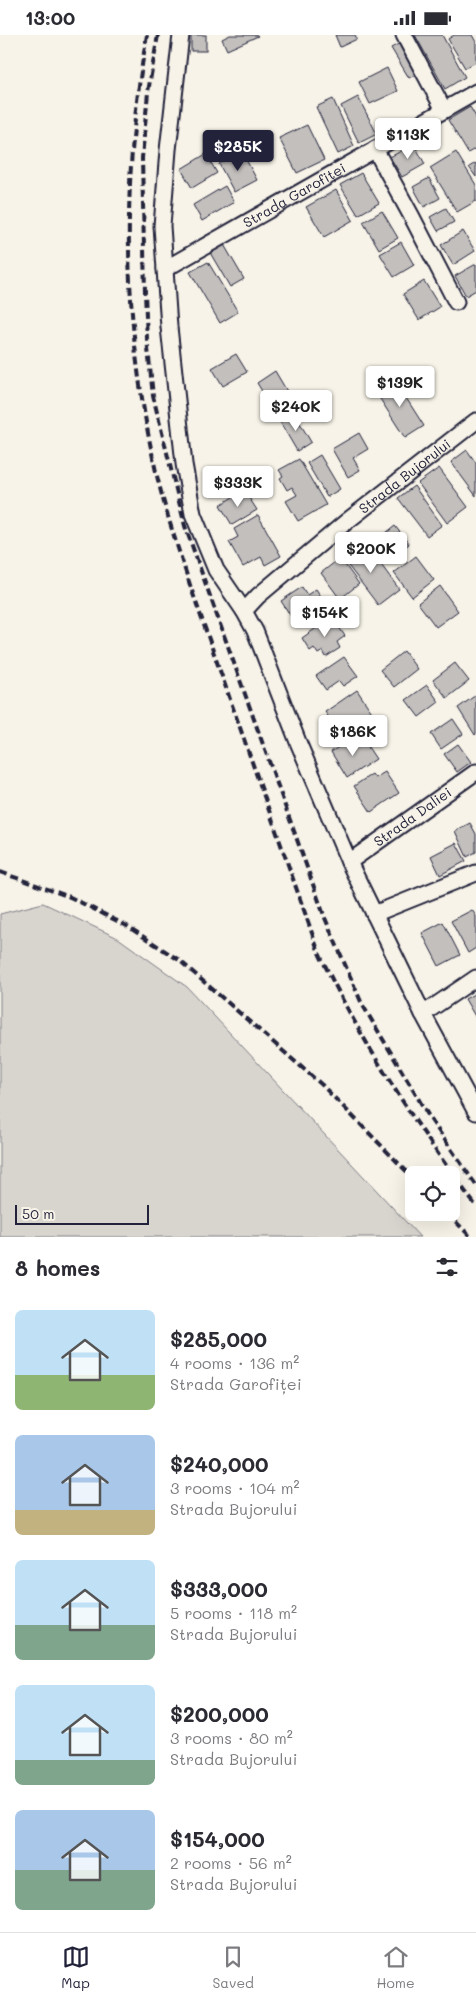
<!DOCTYPE html>
<meta charset="utf-8">
<style>
:root{--surface:#fff;--page:#f2f2f3;--text:#2b2b33;--muted:#7c7c81;--line:#e1e1e2;--accent:#22223b}
body{margin:0;font-family:Mali,sans-serif;background:var(--page);color:var(--text);height:100vh;display:flex;flex-direction:column;font-size:19px;white-space:nowrap}
*{box-sizing:border-box;margin:0}
p{font-size:16px;color:var(--muted)}
.icon{flex:none;width:28px;height:28px;fill:none;stroke:currentColor;stroke-width:2;stroke-linecap:round;stroke-linejoin:round}
.map{position:relative;height:1202px;overflow:hidden}
.details{display:flex;flex-direction:column;background:var(--surface);flex:1}
.details>*{flex:none}
.controls{position:absolute;left:405px;top:1131px;display:grid;gap:10px}
.controls a{display:grid;place-items:center;width:55px;height:55px;border-radius:8px;background:var(--surface);box-shadow:0 5px 20px #0002;font-size:25px}
.scale{position:absolute;left:15px;bottom:12px;width:134px;box-sizing:border-box;padding-left:5px;border:2px solid #22223b;border-top:0;font-size:14px;line-height:18px;white-space:nowrap;color:#22223b;-webkit-text-stroke:4px #f7f3e8;paint-order:stroke}
.price{position:absolute;translate:-50% -42px;padding:0 11px;border-radius:5px;background:#fff;color:#222;font-size:16px;line-height:32px;filter:drop-shadow(0 1px 2px #0008)}
.price::after{content:'';position:absolute;left:50%;top:30px;width:15px;height:11px;margin-left:-8px;background:inherit;clip-path:polygon(0 0,100% 0,50% 100%)}
.price.active{background:var(--accent);color:#fff}
ul{padding:0;list-style:none}
li{display:flex;align-items:center;gap:15px;height:125px;padding:0 15px}
li span{display:grid;place-items:center;flex:none;width:140px;height:100px;border-radius:8px;color:#555}
li>.icon{margin-inline-start:auto}
span .icon{width:60px;height:60px;fill:#fffc;stroke-width:1}
li b{font-size:21px}
h2{display:flex;justify-content:space-between;align-items:center;height:60px;padding:0 15px;font-size:21px}
.status{display:flex;justify-content:space-between;align-items:center;height:35px;padding:0 25px;background:var(--surface);direction:ltr}
.status svg{height:14px;fill:currentColor}
.dock{display:flex;justify-content:space-around;align-items:center;height:70px;border-top:1px solid var(--line);background:var(--surface);font-size:14px;color:var(--muted)}
.dock a{display:grid;justify-items:center;gap:2px}
.dock .active{color:var(--accent)}
.map>svg:first-child{display:block}
</style>
<div class="status"><b>13:00</b><svg viewBox="0 0 49 12"><path d="M0 12V9h3v3zM5 12V6h3v6zM10 12V3h3v9zM15 12V0h3v12zM26 1h20v11H26zM47 4h2v5h-2z"/></svg></div>
<div class="map">
<svg width="476" height="1202" viewBox="0 0 476 1202">
<rect width="100%" height="100%" fill="#f7f3e8"/>
<filter id="ink" filterUnits="userSpaceOnUse"><feTurbulence type="fractalNoise" baseFrequency=".02" numOctaves="2"/><feDisplacementMap in="SourceGraphic" scale="10" xChannelSelector="R" yChannelSelector="G"/><feConvolveMatrix kernelMatrix="1 2 1 2 8 2 1 2 1" color-interpolation-filters="sRGB"/></filter>
<g filter="url(#ink)">
<polygon fill="#d8d5cf" stroke="#7d7c85" points="43,868 118,903 187,952 420,1202 0,1202 0,879"/>
<g fill="#c2bfbd" stroke="#22223b">
<rect x="191" y="0" width="15" height="16"/>
<polygon points="230,0 257,0 258,1 227,15 222,4"/>
<polygon points="335,0 355,0 357,4 340,12"/>
<polygon points="415,0 442,0 465,42 445,54"/>
<polygon points="454,0 472,0 476,7 476,27 465,33 448,4"/>
<polygon points="404,6 422,36 409,43 391,13"/>
<polygon points="387,33 398,56 370,69 359,47"/>
<polygon points="358,62 377,99 359,108 341,71"/>
<polygon points="333,64 354,111 338,119 316,72"/>
<polygon points="470,72 476,82 476,113 468,118 448,85"/>
<polygon points="307,90 324,125 297,138 279,103"/>
<polygon points="414,109 425,129 402,142 390,122"/>
<polygon points="242,117 257,145 234,157 219,129"/>
<polygon points="456,117 476,150 476,166 457,177 430,133"/>
<polygon points="206,119 217,138 192,153 181,134"/>
<polygon points="476,128 476,142 469,132"/>
<polygon points="361,138 379,168 358,180 340,150"/>
<polygon points="429,143 440,163 424,172 413,152"/>
<polygon points="225,151 234,167 202,186 193,170"/>
<polygon points="336,155 353,185 324,202 306,172"/>
<polygon points="446,173 454,187 438,196 430,182"/>
<polygon points="382,176 398,203 379,214 363,187"/>
<polygon points="463,196 475,216 453,230 441,210"/>
<polygon points="401,207 414,230 394,242 380,219"/>
<polygon points="223,208 244,244 230,252 209,216"/>
<polygon points="208,227 238,277 220,288 190,237"/>
<polygon points="476,229 476,255 466,261 455,241"/>
<polygon points="424,246 440,272 419,285 403,259"/>
<polygon points="236,319 247,337 223,351 212,333"/>
<polygon points="275,336 288,358 270,369 257,348"/>
<polygon points="394,344 424,391 405,403 375,356"/>
<polygon points="294,378 311,407 297,416 280,387"/>
<polygon points="359,398 368,414 353,423 360,435 348,442 332,414"/>
<polygon points="467,415 476,428 476,461 451,427"/>
<polygon points="320,420 340,454 327,462 307,428"/>
<polygon points="299,424 326,470 298,486 286,466 297,460 292,452 287,455 280,443 283,441 279,435"/>
<polygon points="439,433 468,472 447,488 418,448"/>
<polygon points="414,451 442,490 427,501 398,463"/>
<polygon points="244,455 257,475 232,490 220,470"/>
<polygon points="258,480 281,521 265,530 261,522 243,532 229,507 238,502 234,494"/>
<polygon points="395,491 409,509 384,527 368,507 375,501 378,504"/>
<polygon points="365,508 399,554 378,570 343,524"/>
<polygon points="416,521 434,545 412,562 394,538"/>
<polygon points="340,523 359,549 340,564 321,538"/>
<polygon points="440,551 458,576 436,592 418,568"/>
<polygon points="302,552 307,560 316,554 329,573 318,580 315,576 296,589 281,566"/>
<polygon points="332,582 345,601 337,607 340,613 326,622 323,616 318,619 314,613 310,616 302,603"/>
<polygon points="404,616 417,634 394,652 380,635"/>
<polygon points="344,622 358,641 343,651 339,646 326,655 316,641"/>
<polygon points="455,628 469,646 447,663 433,645"/>
<polygon points="427,650 439,667 419,682 406,665"/>
<polygon points="357,655 373,679 356,691 349,681 335,691 325,677"/>
<polygon points="476,660 476,699 475,700 458,673"/>
<polygon points="453,684 463,699 441,714 431,699"/>
<polygon points="362,703 376,724 347,743 331,717 349,705 352,709"/>
<polygon points="458,709 471,727 457,737 444,719"/>
<polygon points="385,737 399,758 371,777 354,751 372,739 375,743"/>
<polygon points="470,788 476,799 476,817 467,822 455,796"/>
<polygon points="456,808 466,826 440,840 431,821"/>
<polygon points="472,875 476,881 476,913 468,918 451,886"/>
<polygon points="443,887 460,920 439,931 422,898"/>
<polygon points="476,958 476,983 465,964"/>
</g>
<g fill="none" stroke-linecap="round" stroke-linejoin="round">
<g stroke="#22223b" stroke-width="19">
<g id="minor">
<polyline points="181,0 168,115 162,191 169,292 184,429 193,479 216,535 244,576 255,596 298,707 349,827 423,979 476,1077"/>
<polyline points="404,0 444,75"/>
<polyline points="375,114 412,182 456,267"/>
<path id="s1" d="M165 234 476 57"/>
<path id="s2" d="M244 576 258 561 346 487 476 386"/>
<path id="s3" d="M349 827 476 737"/>
<polyline points="374,879 476,838"/>
<polyline points="423,979 476,943"/>
</g>
</g>
<use href="#minor" stroke="#f7f3e8" stroke-width="15"/>
<g stroke="#22223b" stroke-width="4" stroke-dasharray="8 4" stroke-linecap="butt">
<path d="M147 0C120 150 123 292 157 441 166 479 179 516 191 553L319 918C362 1008 416 1091 476 1171"/>
<polyline points="158,0 148,57 142,123 145,258 147,304 153,361 185,491 325,883 362,969 431,1085 476,1150"/>
<polyline points="0,837 70,862 127,891 179,925 322,1050 414,1144"/>
<polyline points="447,1178 471,1202"/>
</g>
</g>
</g>
<g text-anchor="middle" stroke-width="4.5" stroke-linejoin="round" paint-order="stroke">
<g font-size="14" fill="#22223b" stroke="#f7f3e8">
<text dy="5" stroke="none"><textPath href="#s1" startOffset="149">Strada Garofiței</textPath></text>
<text dy="5" stroke="none"><textPath href="#s2" startOffset="210">Strada Bujorului</textPath></text>
<text dy="5" stroke="none"><textPath href="#s3" startOffset="78">Strada Daliei</textPath></text>
</g>
</g>
</svg>
<div class="controls">
<a><svg class="icon" aria-label="locate" viewBox="0 0 24 24"><circle cx="12" cy="12" r="6"/><path d="M12 2v4M12 18v4M2 12h4M18 12h4"/></svg></a>
</div>
<div class="scale">50 m</div>
<b class="price" style="left:408px;top:125px">$113K</b>
<b class="price active" style="left:238px;top:137px">$285K</b>
<b class="price" style="left:400px;top:373px">$139K</b>
<b class="price" style="left:296px;top:397px">$240K</b>
<b class="price" style="left:238px;top:473px">$333K</b>
<b class="price" style="left:371px;top:539px">$200K</b>
<b class="price" style="left:325px;top:603px">$154K</b>
<b class="price" style="left:353px;top:722px">$186K</b>
</div>
<section class="details">
<h2>8 homes<svg class="icon" aria-label="filters" viewBox="0 0 24 24"><path d="M4 7h16M4 17h16"/><circle cx="9" cy="7" r="2"/><circle cx="15" cy="17" r="2"/></svg></h2>
<ul>
<li><span style="background:linear-gradient(#bfe0f5 65%,#8fb573 0)"><svg class="icon" aria-label="home" viewBox="0 0 24 24"><path d="M3 11l9-7 9 7M6 9v11h12V9"/></svg></span><div><b>$285,000</b><p>4 rooms · 136 m²</p><p>Strada Garofiței</p></div></li>
<li><span style="background:linear-gradient(#a9c7e8 75%,#c2b280 0)"><svg class="icon" aria-label="home" viewBox="0 0 24 24"><path d="M3 11l9-7 9 7M6 9v11h12V9"/></svg></span><div><b>$240,000</b><p>3 rooms · 104 m²</p><p>Strada Bujorului</p></div></li>
<li><span style="background:linear-gradient(#bfe0f5 65%,#7fa58c 0)"><svg class="icon" aria-label="home" viewBox="0 0 24 24"><path d="M3 11l9-7 9 7M6 9v11h12V9"/></svg></span><div><b>$333,000</b><p>5 rooms · 118 m²</p><p>Strada Bujorului</p></div></li>
<li><span style="background:linear-gradient(#bfe0f5 75%,#7fa58c 0)"><svg class="icon" aria-label="home" viewBox="0 0 24 24"><path d="M3 11l9-7 9 7M6 9v11h12V9"/></svg></span><div><b>$200,000</b><p>3 rooms · 80 m²</p><p>Strada Bujorului</p></div></li>
<li><span style="background:linear-gradient(#a9c7e8 60%,#7fa58c 0)"><svg class="icon" aria-label="home" viewBox="0 0 24 24"><path d="M3 11l9-7 9 7M6 9v11h12V9"/></svg></span><div><b>$154,000</b><p>2 rooms · 56 m²</p><p>Strada Bujorului</p></div></li>
</ul>
</section>
<nav class="dock">
<a class="active"><svg class="icon" aria-label="map" viewBox="0 0 24 24"><path d="M3 6l6-2 6 2 6-2v14l-6 2-6-2-6 2zM9 4v14M15 6v14"/></svg>Map</a>
<a><svg class="icon" aria-label="saved" viewBox="0 0 24 24"><path d="M7 4h10v16l-5-4-5 4z"/></svg>Saved</a>
<a><svg class="icon" aria-label="home" viewBox="0 0 24 24"><path d="M3 11l9-7 9 7M6 9v11h12V9"/></svg>Home</a>
</nav>
